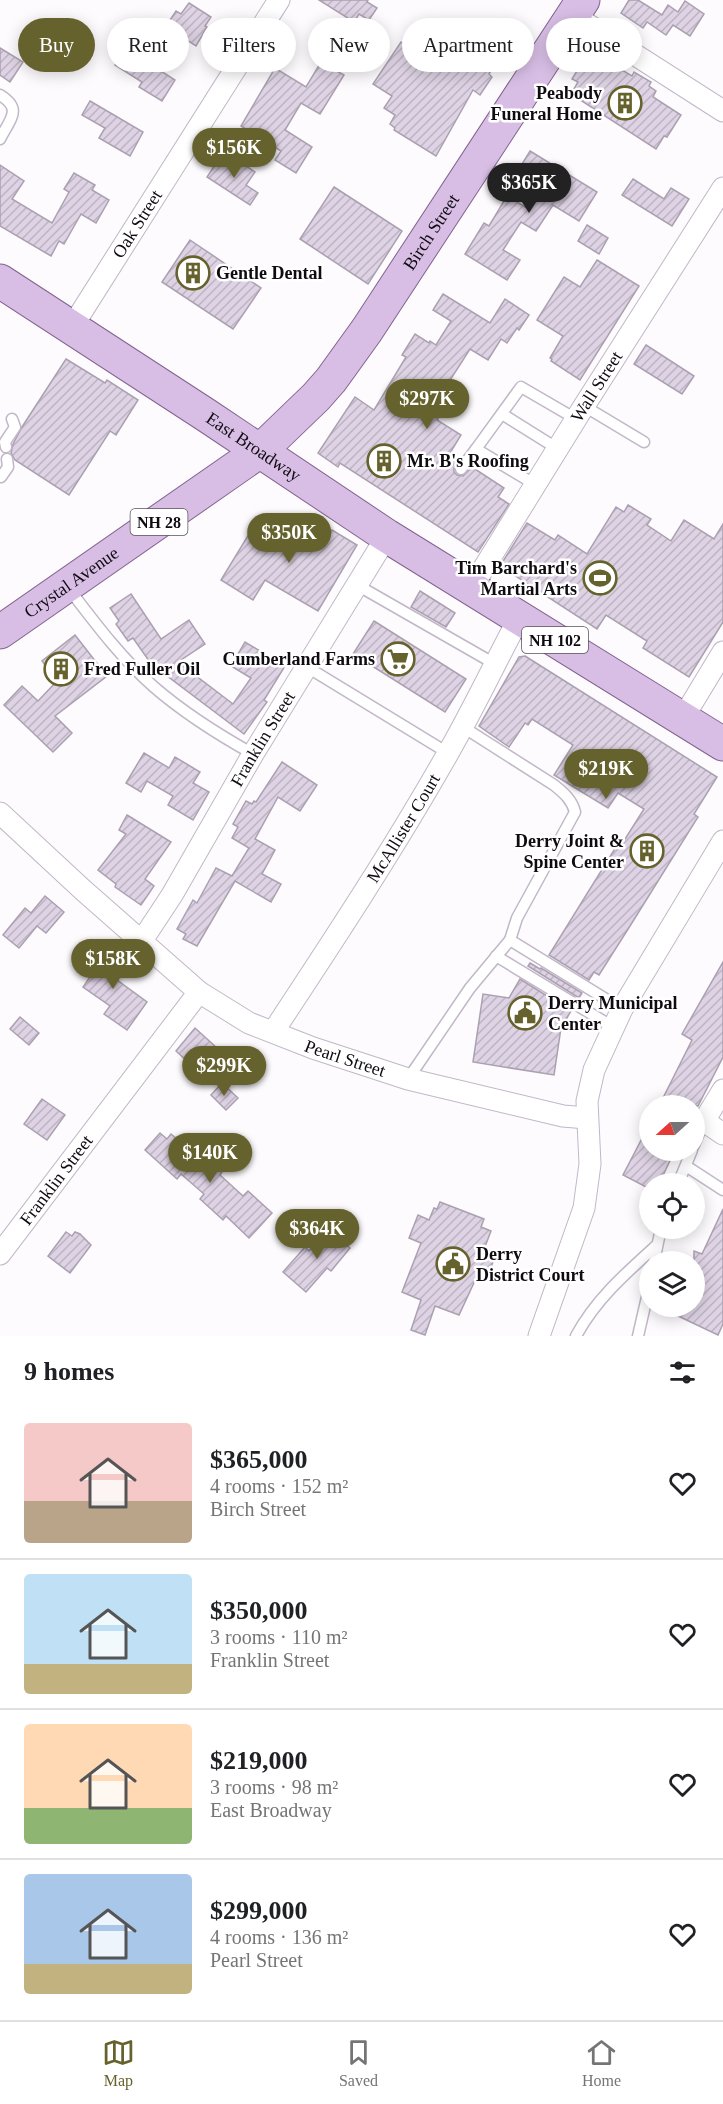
<!DOCTYPE html>
<meta charset="utf-8">
<style>
:root{--surface:#fff;--page:#f2f2f2;--text:#202124;--muted:#757577;--line:#e0e0e0;--accent:#66622e}
body{margin:0;font-family:"Times New Roman",serif;background:var(--page);color:var(--text);height:100vh;display:flex;flex-direction:column;font-size:22px;white-space:nowrap}
*{box-sizing:border-box;margin:0}
p{font-size:20px;color:var(--muted)}
.icon{flex:none;width:33px;height:33px;fill:none;stroke:currentColor;stroke-width:2;stroke-linecap:round;stroke-linejoin:round}
.map{position:relative;height:1336px;overflow:hidden}
.drawer{display:flex;flex-direction:column;background:var(--surface);flex:1}
.drawer>*{flex:none}
.top-card{position:absolute;left:18px;top:18px;width:687px;height:54px;display:flex;gap:12px}
.needle{width:39px;rotate:249deg}
.buttons{position:absolute;left:639px;top:1095px;display:grid;gap:12px}
.buttons a{display:grid;place-items:center;width:66px;height:66px;border-radius:50%;background:var(--surface);box-shadow:0 3px 15px #0003;font-size:30px}
.price{position:absolute;translate:-50% -51px;padding:0 14px;border-radius:21px;background:var(--accent);color:#fff;font-size:20px;line-height:39px;filter:drop-shadow(0 2px 3px #0008)}
.price::after{content:'';position:absolute;left:50%;top:36px;width:18px;height:14px;margin-left:-9px;background:inherit;clip-path:polygon(0 0,100% 0,50% 100%)}
.price.on{background:#222;color:#fff}
ul{padding:0;list-style:none}
li{display:flex;align-items:center;gap:18px;height:150px;padding:0 24px}
li+li{border-top:2px solid var(--line)}
li span{display:grid;place-items:center;flex:none;width:168px;height:120px;border-radius:6px;color:#555}
li>.icon{margin-inline-start:auto}
span .icon{width:72px;height:72px;fill:#fffc;stroke-width:1}
li b{font-size:26px}
h2{display:flex;justify-content:space-between;align-items:center;height:72px;padding:0 24px;font-size:26px}
.chip{padding:0 21px;border-radius:27px;background:var(--surface);box-shadow:0 3px 15px #0003;font-size:21px;line-height:54px}
.chip.on{background:var(--accent);color:#fff}
.tabs{display:flex;justify-content:space-around;align-items:center;height:84px;border-top:2px solid var(--line);background:var(--surface);font-size:16px;color:var(--muted)}
.tabs a{display:grid;justify-items:center;gap:3px}
.tabs .on{color:var(--accent)}
.map>svg:first-child{display:block}
</style>
<div class="map">
<svg width="723" height="1336" viewBox="0 0 723 1336">
<defs>
<pattern id="building-hatch" width="6" height="6" patternUnits="userSpaceOnUse" patternTransform="scale(1.5)"><rect width="6" height="6" fill="#ded3e4"/><path d="M-1 1l2-2M0 6l6-6M5 7l2-2" fill="none" stroke="#bdb4c3"/></pattern>
</defs>
<rect width="100%" height="100%" fill="#fdfbfe"/>
<g fill="url(#building-hatch)" stroke="#aba0b0" stroke-width="1.5">
<polygon points="319,0 368,0 367,2 377,8 369,20 359,14 354,22"/>
<polygon points="629,0 638,0 662,15 668,5 678,12 685,1 704,14 690,36 673,25 666,35 647,22 643,28 621,13"/>
<polygon points="189,3 211,17 205,26 207,27 196,46 173,31 175,28 168,23 176,11 181,14"/>
<polygon points="475,22 508,42 489,74 492,77 480,95 473,90 436,156 394,130 395,128 390,124 395,115 384,108 392,96 373,84 401,42 439,69 452,49 456,52"/>
<polygon points="0,48 23,62 10,82 0,75"/>
<polygon points="125,48 175,80 162,101 139,87 142,82 115,65"/>
<polygon points="595,54 632,76 634,72 651,82 649,86 656,91 653,97 681,115 667,137 664,136 656,149 571,94 578,82 572,79 580,66 586,70"/>
<polygon points="321,62 344,75 320,114 301,103 285,130 312,147 296,173 275,160 281,151 241,126 275,68 306,87"/>
<polygon points="90,101 143,132 130,156 99,138 105,128 82,115"/>
<polygon points="530,151 597,192 579,221 553,205 536,231 521,222 503,250 520,260 507,280 465,254 484,223 489,226 507,196 530,210 545,186 519,169"/>
<polygon points="221,156 231,162 234,158 255,172 246,185 258,193 250,205 207,177"/>
<polygon points="0,165 24,181 12,199 52,223 69,192 64,189 74,173 95,185 92,190 109,200 96,223 81,214 64,244 59,241 51,256 0,226"/>
<polygon points="633,179 664,199 671,188 689,199 672,226 622,195"/>
<polygon points="334,187 402,231 368,284 300,239"/>
<polygon points="587,225 608,238 599,254 578,241"/>
<polygon points="190,240 261,288 233,329 162,282"/>
<polygon points="597,260 639,286 580,380 551,361 552,359 550,358 563,336 537,320 564,277 580,287"/>
<polygon points="443,294 490,323 505,299 529,315 519,330 517,328 507,343 501,339 488,360 470,349 436,402 445,408 437,420 461,435 450,453 459,459 454,468 454,472 457,475 463,476 472,467 504,488 498,497 509,504 478,552 340,463 338,467 318,453 355,397 374,410 406,357 402,355 415,334 429,343 430,341 436,345 451,321 433,310"/>
<polygon points="646,345 694,376 682,394 634,364"/>
<polygon points="66,359 105,383 107,380 138,400 116,435 110,431 69,495 15,460 11,453 13,444 22,427"/>
<polygon points="628,505 651,519 647,525 671,541 684,520 714,539 723,524 723,622 689,677 643,648 647,641 606,615 597,629 500,566 527,523 555,540 558,535 587,554 616,507 624,512"/>
<polygon points="260,516 312,548 332,530 357,545 318,611 265,580 253,600 221,580"/>
<polygon points="420,591 455,613 446,627 411,607"/>
<polygon points="131,594 161,639 189,620 205,644 178,662 233,704 251,678 231,666 245,642 285,666 264,700 267,702 244,734 163,673 159,675 133,638 128,641 116,624 119,621 110,608"/>
<polygon points="374,621 466,679 445,712 353,654"/>
<polygon points="75,635 107,676 55,716 72,733 53,752 4,705 22,686 38,701 57,681 42,661"/>
<polygon points="525,656 717,777 694,814 698,817 630,926 599,975 594,972 589,980 549,955 619,842 622,844 644,809 618,793 608,808 554,775 573,745 532,719 528,725 525,723 509,747 479,726 519,657"/>
<polygon points="144,753 169,768 175,757 200,772 193,783 209,792 193,820 168,805 173,796 147,781 141,792 126,783"/>
<polygon points="282,762 317,785 300,811 278,797 255,839 275,850 262,874 281,884 271,902 235,881 197,946 183,939 186,934 177,929 193,900 197,903 216,868 232,876 249,848 232,838 238,827 233,824 246,801 252,804 254,801 256,802"/>
<polygon points="127,815 171,842 145,879 154,886 141,905 115,887 116,884 98,870 126,834 119,830"/>
<polygon points="45,896 64,912 46,933 37,926 19,948 3,935 25,908 31,913"/>
<polygon points="104,947 124,962 113,977 147,1002 127,1030 104,1014 110,1006 83,987 90,977 85,973"/>
<polygon points="723,962 723,1057 698,1106 659,1106 692,1040 682,1034"/>
<polygon points="530,963 540,969 541,968 582,993 579,998 528,966"/>
<polygon points="520,979 571,1011 561,1028 554,1075 473,1062 483,994 509,998"/>
<polygon points="20,1017 39,1033 29,1045 10,1029"/>
<polygon points="195,1028 217,1048 213,1053 219,1058 203,1076 176,1051"/>
<polygon points="222,1083 238,1098 226,1110 211,1095"/>
<polygon points="42,1099 65,1115 47,1140 24,1124"/>
<polygon points="650,1123 650,1150 675,1150 659,1184 650,1184 650,1189 623,1175"/>
<polygon points="160,1133 167,1139 171,1134 196,1155 199,1152 222,1172 220,1175 243,1196 248,1191 272,1213 249,1238 226,1216 223,1220 200,1199 204,1194 181,1174 177,1179 145,1150"/>
<polygon points="440,1202 484,1219 481,1227 491,1231 483,1252 495,1257 488,1275 479,1272 459,1315 435,1306 425,1335 411,1330 421,1300 402,1292 421,1243 409,1238 418,1215 429,1220 434,1208 437,1209"/>
<polygon points="723,1209 723,1324 718,1335 657,1306 694,1306 694,1251 702,1254"/>
<polygon points="328,1228 350,1248 331,1271 327,1268 306,1292 283,1272 305,1247 309,1251"/>
<polygon points="66,1232 72,1236 75,1232 80,1234 91,1245 70,1273 48,1256"/>
</g>
<g fill="none" stroke-linecap="round" stroke-linejoin="round">
<g stroke="#c2b7c8" stroke-width="13">
<g id="lane">
<path d="M0 95C23 109 10 119 0 139"/>
<polyline points="584,406 644,442"/>
<polyline points="502,414 558,449"/>
<polyline points="6,447 5,442 15,427 12,419"/>
<polyline points="461,469 476,449"/>
<polyline points="1,477 8,467 7,459"/>
<polyline points="536,485 476,449 521,387 576,419"/>
<polyline points="357,585 495,664"/>
<path d="M69 589C95 623 122 659 154 687 184 713 219 735 253 754"/>
<polyline points="307,667 448,753"/>
<path d="M463 727 554 785C564 793 572 800 575 812L517 918 510 940"/>
<polyline points="496,956 613,1027"/>
<polyline points="408,1079 470,988 510,940 622,1009"/>
<polyline points="694,1145 704,1121"/>
<polyline points="686,1166 723,1190"/>
<polyline points="678,1184 692,1150"/>
<polyline points="654,1262 661,1228"/>
<path d="M576 1336C596 1299 626 1273 657 1245"/>
<polyline points="638,1336 650,1284"/>
</g>
</g>
<g stroke="#c2b7c8" stroke-width="23">
<g id="street">
<polyline points="573,15 723,111"/>
<path id="s1" d="M72 327 279 0"/>
<path id="s2" d="M472 587 584 406 723 188"/>
<polyline points="683,718 723,652"/>
<path id="s3" d="M0 813 83 890 199 992 249 1023 313 1048 408 1079 563 1116 587 1118"/>
<path id="s4" d="M141 942 172 895 253 754 387 536"/>
<path id="s5" d="M273 1032C333 941 393 850 447 755 473 710 495 663 519 618"/>
<polyline points="723,1090 704,1121 723,1134"/>
<path id="s6" d="M0 1254 199 992"/>
<polyline points="539,1336 584,1208 590,1164 587,1101 594,1070 622,1009 723,841"/>
</g>
</g>
<g stroke="#81638f" stroke-width="35">
<g id="primary">
<path id="s7" d="M0 281 206 415 387 536 723 744"/>
<path id="s8" d="M0 632 260 451 316 397 331 380 367 330 583 0"/>
</g>
</g>
<use href="#lane" stroke="#fff" stroke-width="10"/>
<use href="#street" stroke="#fff" stroke-width="21"/>
<use href="#primary" stroke="#d8bee5" stroke-width="33"/>
</g>
<defs>
<g id="building-ring" transform="scale(1.725)"><circle r="9.5" fill="#fff" stroke="#66622e" stroke-width="1.5"/><path d="M-4-6H4V6H1V3H-1V6H-4ZM-2.5-4.3h1.7v1.8h-1.7ZM.8-4.3h1.7v1.8H.8ZM-2.5-1h1.7V.8h-1.7ZM.8-1h1.7V.8H.8Z" fill="#66622e"/></g>
<g id="stadium-ring" transform="scale(1.725)"><circle r="9.5" fill="#fff" stroke="#66622e" stroke-width="1.5"/><path d="M0-5a6.5 5 0 1 0 0 10a6.5 5 0 1 0 0-10ZM-3.5-1.8h7v3.6h-7Z" fill="#66622e"/></g>
<g id="supermarket-ring" transform="scale(1.725)"><circle r="9.5" fill="#fff" stroke="#66622e" stroke-width="1.5"/><path d="M-6-5.5h2.5l.6 2H6L4.5 2H-2.5L-4.4-4H-6ZM-1.5 3.2a1.3 1.3 0 1 0 .1 0ZM3 3.2a1.3 1.3 0 1 0 .1 0Z" fill="#66622e"/></g>
<g id="civic-ring" transform="scale(1.725)"><circle r="9.5" fill="#fff" stroke="#66622e" stroke-width="1.5"/><path d="M-.6-6.5H3V-4.5H.6V-3L4-1V1h2V6H-6V1h2V-1L-.6-3ZM-1.2 2.5V6h2.4V2.5Z" fill="#66622e"/></g>
</defs>
<g fill-rule="evenodd">
<use href="#building-ring" x="625" y="103"/>
<use href="#building-ring" x="193" y="273"/>
<use href="#building-ring" x="384" y="461"/>
<use href="#stadium-ring" x="600" y="578"/>
<use href="#supermarket-ring" x="398" y="659"/>
<use href="#building-ring" x="61" y="669"/>
<use href="#building-ring" x="647" y="851"/>
<use href="#civic-ring" x="525" y="1013"/>
<use href="#civic-ring" x="453" y="1264"/>
</g>
<g text-anchor="middle" stroke-width="5" stroke-linejoin="round" paint-order="stroke">
<g fill="#fff" stroke="#575458" stroke-width="1.5">
<rect x="130.5" y="509" width="57" height="26" rx="4.5"/>
<rect x="522" y="627" width="66" height="26" rx="4.5"/>
</g>
<g font-size="16" font-weight="bold" fill="#0f0b11">
<text x="159" y="528">NH 28</text>
<text x="555" y="646">NH 102</text>
</g>
<g font-size="18" font-weight="bold" fill="#0f0b11" stroke="#fff" text-anchor="start">
<text x="602" y="99" text-anchor="end">Peabody<tspan x="602" dy="21">Funeral Home</tspan></text>
<text x="216" y="279">Gentle Dental</text>
<text x="407" y="467">Mr. B's Roofing</text>
<text x="577" y="574" text-anchor="end">Tim Barchard's<tspan x="577" dy="21">Martial Arts</tspan></text>
<text x="375" y="665" text-anchor="end">Cumberland Farms</text>
<text x="84" y="675">Fred Fuller Oil</text>
<text x="624" y="847" text-anchor="end">Derry Joint &amp;<tspan x="624" dy="21">Spine Center</tspan></text>
<text x="548" y="1009">Derry Municipal<tspan x="548" dy="21">Center</tspan></text>
<text x="476" y="1260">Derry<tspan x="476" dy="21">District Court</tspan></text>
</g>
<g font-size="18" fill="#0f0b11" stroke="#fff">
<text dy="6" stroke="none"><textPath href="#s1" startOffset="122">Oak Street</textPath></text>
<text dy="6" stroke="none"><textPath href="#s8" startOffset="596">Birch Street</textPath></text>
<text dy="6" stroke="none"><textPath href="#s2" startOffset="236">Wall Street</textPath></text>
<text dy="6" stroke="none"><textPath href="#s7" startOffset="303">East Broadway</textPath></text>
<text dy="6" stroke="none"><textPath href="#s8" startOffset="87">Crystal Avenue</textPath></text>
<text dy="6" stroke="none"><textPath href="#s4" startOffset="237">Franklin Street</textPath></text>
<text dy="6" stroke="none"><textPath href="#s5" startOffset="242">McAllister Court</textPath></text>
<text dy="6" stroke="none"><textPath href="#s3" startOffset="429">Pearl Street</textPath></text>
<text dy="6" stroke="none"><textPath href="#s6" startOffset="93">Franklin Street</textPath></text>
</g>
</g>
</svg>
<div class="buttons">
<a><svg class="needle" viewBox="-14 -14 28 28"><path d="M0-13l5 13h-10z" fill="#e53935"/><path d="M0 13l5-13h-10z" fill="#757577"/></svg></a>
<a><svg class="icon" aria-label="locate" viewBox="0 0 24 24"><circle cx="12" cy="12" r="6"/><path d="M12 2v4M12 18v4M2 12h4M18 12h4"/></svg></a>
<a><svg class="icon" aria-label="layers" viewBox="0 0 24 24"><path d="M12 4l9 5-9 5-9-5zM3 14l9 5 9-5"/></svg></a>
</div>
<b class="price" style="left:234px;top:179px">$156K</b>
<b class="price on" style="left:529px;top:214px">$365K</b>
<b class="price" style="left:427px;top:430px">$297K</b>
<b class="price" style="left:289px;top:564px">$350K</b>
<b class="price" style="left:606px;top:800px">$219K</b>
<b class="price" style="left:113px;top:990px">$158K</b>
<b class="price" style="left:224px;top:1097px">$299K</b>
<b class="price" style="left:210px;top:1184px">$140K</b>
<b class="price" style="left:317px;top:1260px">$364K</b>
<div class="top-card">
<a class="chip on">Buy</a>
<a class="chip">Rent</a>
<a class="chip">Filters</a>
<a class="chip">New</a>
<a class="chip">Apartment</a>
<a class="chip">House</a>
</div>
</div>
<section class="drawer">
<h2>9 homes<svg class="icon" aria-label="filters" viewBox="0 0 24 24"><path d="M4 7h16M4 17h16"/><circle cx="9" cy="7" r="2"/><circle cx="15" cy="17" r="2"/></svg></h2>
<ul>
<li><span style="background:linear-gradient(#f6c9c9 65%,#b9a48a 0)"><svg class="icon" aria-label="home" viewBox="0 0 24 24"><path d="M3 11l9-7 9 7M6 9v11h12V9"/></svg></span><div><b>$365,000</b><p>4 rooms · 152 m²</p><p>Birch Street</p></div><svg class="icon" aria-label="heart" viewBox="0 0 24 24"><path d="M12 20l-8-8c-3-5 5-10 8-4 3-6 11-1 8 4z"/></svg></li>
<li><span style="background:linear-gradient(#bfe0f5 75%,#c2b280 0)"><svg class="icon" aria-label="home" viewBox="0 0 24 24"><path d="M3 11l9-7 9 7M6 9v11h12V9"/></svg></span><div><b>$350,000</b><p>3 rooms · 110 m²</p><p>Franklin Street</p></div><svg class="icon" aria-label="heart" viewBox="0 0 24 24"><path d="M12 20l-8-8c-3-5 5-10 8-4 3-6 11-1 8 4z"/></svg></li>
<li><span style="background:linear-gradient(#ffd9b3 70%,#8fb573 0)"><svg class="icon" aria-label="home" viewBox="0 0 24 24"><path d="M3 11l9-7 9 7M6 9v11h12V9"/></svg></span><div><b>$219,000</b><p>3 rooms · 98 m²</p><p>East Broadway</p></div><svg class="icon" aria-label="heart" viewBox="0 0 24 24"><path d="M12 20l-8-8c-3-5 5-10 8-4 3-6 11-1 8 4z"/></svg></li>
<li><span style="background:linear-gradient(#a9c7e8 75%,#c2b280 0)"><svg class="icon" aria-label="home" viewBox="0 0 24 24"><path d="M3 11l9-7 9 7M6 9v11h12V9"/></svg></span><div><b>$299,000</b><p>4 rooms · 136 m²</p><p>Pearl Street</p></div><svg class="icon" aria-label="heart" viewBox="0 0 24 24"><path d="M12 20l-8-8c-3-5 5-10 8-4 3-6 11-1 8 4z"/></svg></li>
</ul>
</section>
<nav class="tabs">
<a class="on"><svg class="icon" aria-label="map" viewBox="0 0 24 24"><path d="M3 6l6-2 6 2 6-2v14l-6 2-6-2-6 2zM9 4v14M15 6v14"/></svg>Map</a>
<a><svg class="icon" aria-label="saved" viewBox="0 0 24 24"><path d="M7 4h10v16l-5-4-5 4z"/></svg>Saved</a>
<a><svg class="icon" aria-label="home" viewBox="0 0 24 24"><path d="M3 11l9-7 9 7M6 9v11h12V9"/></svg>Home</a>
</nav>
